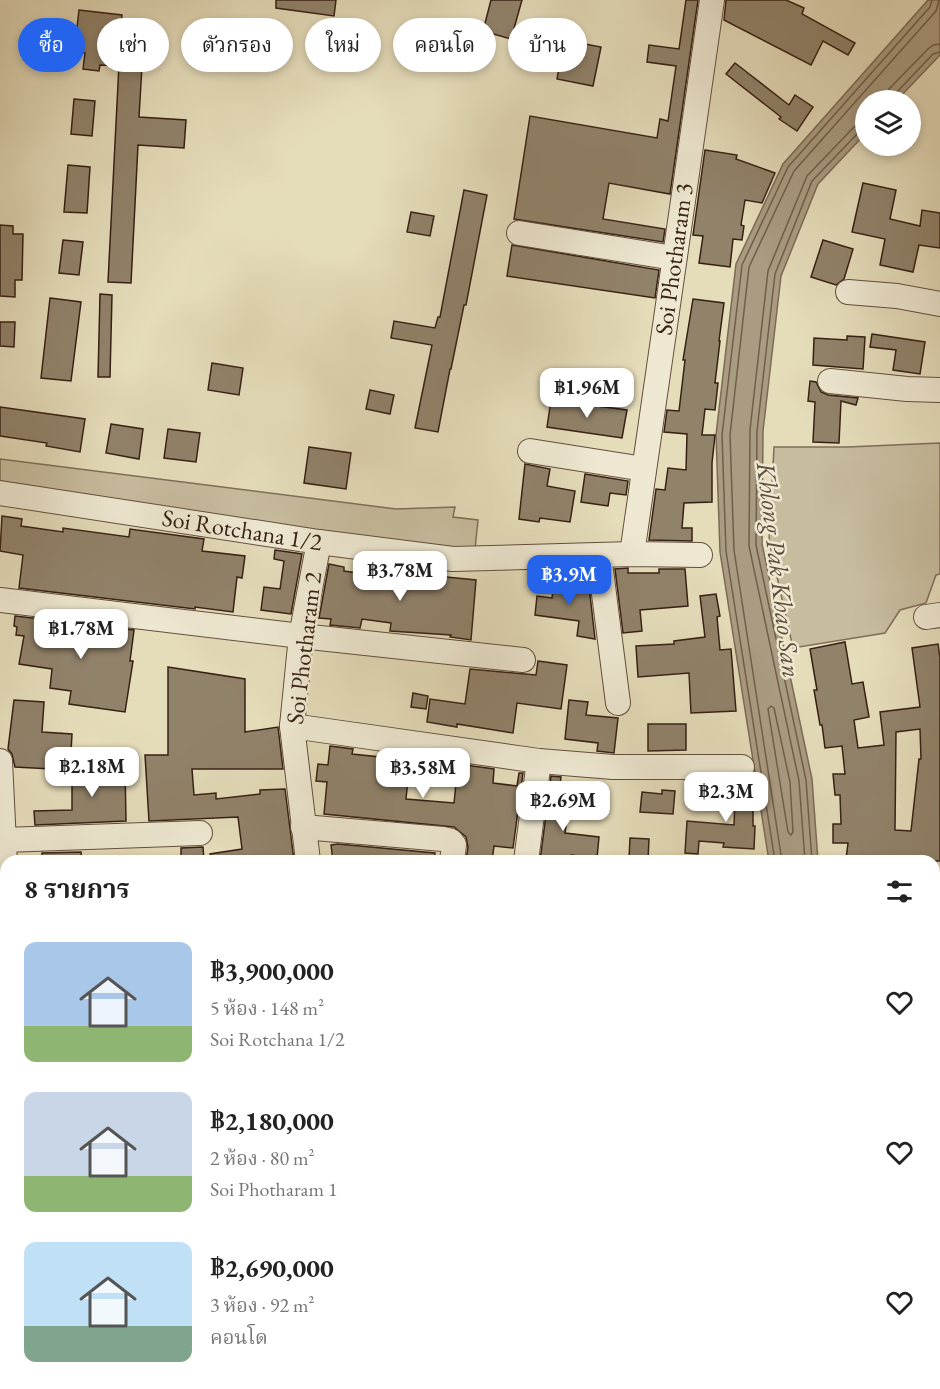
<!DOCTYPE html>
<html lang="th">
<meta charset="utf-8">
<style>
:root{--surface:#fff;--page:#f6f6f6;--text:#222;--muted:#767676;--accent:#2563eb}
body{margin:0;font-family:"EB Garamond","Noto Serif Thai",serif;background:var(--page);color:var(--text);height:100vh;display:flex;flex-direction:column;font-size:22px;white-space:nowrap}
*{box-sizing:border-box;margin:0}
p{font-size:20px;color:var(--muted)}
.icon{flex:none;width:33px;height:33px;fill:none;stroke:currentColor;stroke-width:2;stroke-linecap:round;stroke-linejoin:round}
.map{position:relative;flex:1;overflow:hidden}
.details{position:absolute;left:0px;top:855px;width:940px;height:534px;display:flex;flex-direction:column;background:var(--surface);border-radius:18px 18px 0 0;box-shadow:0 3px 9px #0003}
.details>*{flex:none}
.banner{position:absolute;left:18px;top:18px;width:600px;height:54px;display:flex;gap:12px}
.tools{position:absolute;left:855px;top:90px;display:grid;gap:12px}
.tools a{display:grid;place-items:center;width:66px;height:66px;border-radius:50%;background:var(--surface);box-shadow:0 3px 9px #0003;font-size:30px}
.price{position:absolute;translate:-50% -51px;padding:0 14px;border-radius:12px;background:#fff;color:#222;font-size:20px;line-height:39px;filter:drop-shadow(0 2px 3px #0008)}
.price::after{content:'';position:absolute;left:50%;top:36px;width:18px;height:14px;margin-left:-9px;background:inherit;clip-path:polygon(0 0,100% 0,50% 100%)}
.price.on{background:var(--accent);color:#fff}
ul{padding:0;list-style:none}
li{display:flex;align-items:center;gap:18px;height:150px;padding:0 24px}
li span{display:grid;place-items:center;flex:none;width:168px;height:120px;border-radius:12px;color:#555}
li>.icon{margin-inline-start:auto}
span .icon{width:72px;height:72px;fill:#fffc;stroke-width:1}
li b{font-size:26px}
h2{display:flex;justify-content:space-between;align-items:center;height:72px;padding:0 24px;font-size:26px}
.chip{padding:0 21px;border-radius:27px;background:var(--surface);box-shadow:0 3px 9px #0003;font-size:21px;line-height:54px}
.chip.on{background:var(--accent);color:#fff}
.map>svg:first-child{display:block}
</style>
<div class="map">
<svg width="940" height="1389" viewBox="0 0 940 1389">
<rect width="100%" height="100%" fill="#e5dcba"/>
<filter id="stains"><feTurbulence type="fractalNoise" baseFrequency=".00333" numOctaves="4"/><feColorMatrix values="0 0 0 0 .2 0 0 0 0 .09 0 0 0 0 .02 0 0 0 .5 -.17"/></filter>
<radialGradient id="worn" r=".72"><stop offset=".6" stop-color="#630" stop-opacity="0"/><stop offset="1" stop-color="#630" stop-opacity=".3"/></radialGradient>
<g fill="#c7bc9e" stroke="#7f6e59" stroke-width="1.5">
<polygon points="940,443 940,574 936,575 926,603 900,610 885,633 793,648 769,541 774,447 847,447"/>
<polygon points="0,459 396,509 455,507 453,517 478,520 475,549 447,548 316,532 0,481"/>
<rect x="0" y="1306" width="6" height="48"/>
<polygon points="114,1383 211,1383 211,1389 113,1389"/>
<polygon points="255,1383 302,1383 306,1389 259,1389"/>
<polygon points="584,1383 758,1383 758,1389 585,1389"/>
</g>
<g fill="#aa9c82" stroke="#7c6a56" stroke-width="1.5">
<polygon points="928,0 940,0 940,55 897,100 866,100 865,134 818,184 781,276 763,431 762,544 812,779 818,861 769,861 720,552 716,435 736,264 783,164"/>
<rect x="758" y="1383" width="45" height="6"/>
</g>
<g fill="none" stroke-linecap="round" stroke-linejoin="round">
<g stroke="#705e4b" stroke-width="1.5">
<polyline points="886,100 889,89 928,49 933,45 940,44"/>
<polyline points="893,100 895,94 933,54 940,52"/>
<polygon points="771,706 774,708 790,782 793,832 791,835 788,832 768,709"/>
<polyline points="775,861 726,551 722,435 742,265 788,167 930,7 932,0"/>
<polyline points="782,861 734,550 730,435 749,267 794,171 936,11 939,0"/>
<polyline points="805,861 799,781 749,546 750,430 768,271 807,176 854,127 866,123"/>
<polyline points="812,861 806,780 756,545 757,431 775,274 812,181 859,132 866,130"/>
</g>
<g stroke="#7c6a56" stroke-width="4.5">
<polyline points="934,1060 940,1059"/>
<polyline points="0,1149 6,1148"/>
<polyline points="934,1151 940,1151"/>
<polyline points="0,1237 6,1236"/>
</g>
</g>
<g fill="#91826a" stroke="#372014" stroke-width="1.5" fill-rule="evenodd">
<polygon points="276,0 336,0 334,16 276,8"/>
<polygon points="491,0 522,0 511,39 483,31"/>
<polygon points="686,0 698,0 670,194 609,183 603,219 665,229 663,242 514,219 530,116 657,138 660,119 668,121 676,66 647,62 649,45 679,49"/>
<polygon points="726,0 786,0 804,8 802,14 855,43 848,55 823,41 811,65 724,20"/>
<polygon points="79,10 122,15 118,66 100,65 99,71 83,69 85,53 74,52"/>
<polygon points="564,40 601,47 593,86 557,79"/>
<polygon points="735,63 789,105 795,95 813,107 797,131 779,119 781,117 726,74"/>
<polygon points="119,64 142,66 139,117 186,120 184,148 138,145 131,283 108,282"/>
<polygon points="74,99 95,101 92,136 71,134"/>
<polygon points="705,150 737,155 736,159 775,173 762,203 745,200 741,225 744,226 742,240 733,239 730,267 699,263 703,236 693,235"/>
<polygon points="68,165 90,167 87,213 64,212"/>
<polygon points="863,183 896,190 890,219 920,226 922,210 940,213 940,248 919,245 913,272 880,265 885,239 852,232"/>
<polygon points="464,190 487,195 466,305 464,305 451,369 450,369 438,432 415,428 432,345 391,338 394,321 435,328 438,317 440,317"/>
<polygon points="411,212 434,216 430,236 407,232"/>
<polygon points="0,225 13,226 13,234 23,234 22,280 15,280 15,297 0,296"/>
<polygon points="63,240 83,242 79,275 59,273"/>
<polygon points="823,240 853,249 844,279 836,285 811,277"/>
<polygon points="512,245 659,270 655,298 507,276"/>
<polygon points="100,294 112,295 110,377 98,377"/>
<polygon points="50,298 81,302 71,381 41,378"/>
<polygon points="693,299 724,303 719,341 720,341 715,383 718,383 715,410 705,409 702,435 715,435 712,463 712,502 684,503 682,528 692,528 692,541 649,540 656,489 665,490 668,468 686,470 687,434 664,432 667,410 679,411 685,360 683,360"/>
<polygon points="0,322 15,322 14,347 0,346"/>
<polygon points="872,334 925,342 920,374 893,370 896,350 870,347"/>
<polygon points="847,336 865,337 863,369 813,365 814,338 847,340"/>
<polygon points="212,363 243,368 239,395 208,390"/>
<polygon points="810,381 816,382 821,392 828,395 858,398 856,405 841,401 839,443 813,442 815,402 808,401"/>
<polygon points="370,390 394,395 390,414 366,409"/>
<polygon points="551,400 627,410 622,438 547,427"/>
<polygon points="0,407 85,419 80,452 46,446 47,443 0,436"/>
<polygon points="111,424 143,429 139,459 106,453"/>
<polygon points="168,429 200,433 196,462 164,458"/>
<polygon points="309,447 351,453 346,489 304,483"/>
<polygon points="525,464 550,469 547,486 575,491 570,522 540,518 539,522 519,519"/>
<polygon points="585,474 628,481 626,495 610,493 608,506 581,502"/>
<polygon points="2,516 22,519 21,526 63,532 63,528 129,537 130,529 204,539 202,551 245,556 242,578 237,577 233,612 195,607 195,609 19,588 23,555 0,551"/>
<polygon points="275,550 302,554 291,614 261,610 264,587 280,589 284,561 274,559"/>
<polygon points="329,564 344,567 344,571 385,577 386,571 476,580 471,640 450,637 451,635 390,631 391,623 362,619 360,628 330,625 331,619 319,618"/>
<polygon points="628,568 628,573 659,573 659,569 685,569 688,606 640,610 642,631 623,633 615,569"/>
<polygon points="554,580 589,586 595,639 577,636 579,621 535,615 537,596 552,598"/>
<polygon points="716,594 720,616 717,617 720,650 731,649 736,711 691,713 689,673 638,677 636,646 674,644 674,641 705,637 700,596"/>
<polygon points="15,616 134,630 130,661 133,661 125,712 69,704 71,691 50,688 52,669 19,664 24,636 16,635 17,627 14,626"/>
<path d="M845 642 852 684 863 682 869 717 854 720 858 748 884 745 880 712 920 707 912 648 938 644 940 658V861L846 859 848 843H833V824H841L840 795H835L833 774H845L842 746 825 748 822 725H820L814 690H817L810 649ZM920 729 921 759H919L911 831 895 830 896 732Z"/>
<polygon points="538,661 567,665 561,709 517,703 513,733 457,724 457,727 427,722 430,699 465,704 470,669 536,675"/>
<polygon points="168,667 245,679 245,732 278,727 283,769 192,769 194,795 216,793 216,799 260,794 260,790 285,789 294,861 210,861 210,854 242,849 238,817 149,821 145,755 168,755"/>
<polygon points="413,693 428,696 426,709 411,707"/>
<polygon points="14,700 44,702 42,732 72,734 70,770 15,767 12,754 8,749"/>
<polygon points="569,700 588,702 586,715 618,718 614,753 597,751 598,743 565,739"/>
<polygon points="648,724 686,724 686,750 648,751"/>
<polygon points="330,746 353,749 352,754 410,760 406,799 454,803 458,764 494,769 493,783 517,786 519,773 523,773 513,848 494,846 492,861 466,861 468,847 466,837 454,827 324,814 327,782 316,781 318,764 328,765"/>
<polygon points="125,767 126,821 35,825 34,811 72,810 72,768"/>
<polygon points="551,776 561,777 557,805 569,807 565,833 599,837 597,858 571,855 570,861 540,861"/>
<polygon points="747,780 747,805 753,805 753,826 755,826 754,849 723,847 724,843 699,841 698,854 685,853 687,821 734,825 735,799 721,799 720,781"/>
<polygon points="662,790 675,791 673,814 640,812 642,792 662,794"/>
<polygon points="630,838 649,839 648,860 629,859"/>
<polygon points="338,844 435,853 434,861 333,861 331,845"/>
<polygon points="203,847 204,861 181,861 181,848"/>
<polygon points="81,852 82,861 42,861 42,853"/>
</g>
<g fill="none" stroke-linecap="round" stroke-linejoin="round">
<g stroke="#624f3e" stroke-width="26">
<g id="minor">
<polyline points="519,233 674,258"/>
<polyline points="848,292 897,296 940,304"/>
<polyline points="830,381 907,389 940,390"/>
<polyline points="530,451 644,469"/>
<polyline points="0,493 319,542 453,559 632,554 700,555"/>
<polyline points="632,554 712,0"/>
<polyline points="599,555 618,703"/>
<polyline points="0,600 301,636 523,660"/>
<polyline points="926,617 940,615"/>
<polyline points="292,726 539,761 613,767 742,767"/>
<polyline points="0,761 6,884"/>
<polyline points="303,827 443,839 451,841 454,845 452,861"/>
<polyline points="4,840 200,833"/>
<polyline points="308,861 292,726 301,636 319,542"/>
<polyline points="526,861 539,761"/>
<polyline points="247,1383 250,1389"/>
</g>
</g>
<g stroke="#372014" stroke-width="32">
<g id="major">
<polyline points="934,1184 940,1184"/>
<polyline points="0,1265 6,1265"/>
</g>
</g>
<use href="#minor" stroke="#eee8d2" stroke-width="24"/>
<use href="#major" stroke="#e5dcba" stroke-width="30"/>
<g stroke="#372014" stroke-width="7">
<g id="rail">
<polyline points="934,1097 940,1097"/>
<polyline points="934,1116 940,1116"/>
<polyline points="934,1128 940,1128"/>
<polyline points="0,1179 6,1178"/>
<polyline points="0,1199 6,1199"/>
<polyline points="0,1211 6,1211"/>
</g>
</g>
<use href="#rail" stroke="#eee8d2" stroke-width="4.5" stroke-dasharray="14" stroke-linecap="butt"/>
</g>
<g text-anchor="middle" stroke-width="5" stroke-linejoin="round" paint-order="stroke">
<g font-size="24" fill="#372014" stroke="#eee8d2">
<text transform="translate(674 259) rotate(-82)" y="8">Soi Photharam 3</text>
<text transform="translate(242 530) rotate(9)" y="8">Soi Rotchana 1/2</text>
<text transform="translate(304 648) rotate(-83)" y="8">Soi Photharam 2</text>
</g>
<g font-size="26" font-style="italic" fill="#5f4b3a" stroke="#eee8d2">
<text transform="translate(779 570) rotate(83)" y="9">Khlong Pak Khao San</text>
</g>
</g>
<rect width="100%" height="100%" filter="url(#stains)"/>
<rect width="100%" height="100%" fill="url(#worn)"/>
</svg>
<div class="tools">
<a><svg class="icon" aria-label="layers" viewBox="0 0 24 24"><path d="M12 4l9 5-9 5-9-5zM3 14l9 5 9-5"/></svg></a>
</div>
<b class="price" style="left:587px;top:419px">฿1.96M</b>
<b class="price" style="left:400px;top:602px">฿3.78M</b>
<b class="price on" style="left:569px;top:606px">฿3.9M</b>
<b class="price" style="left:81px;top:660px">฿1.78M</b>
<b class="price" style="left:92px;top:798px">฿2.18M</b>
<b class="price" style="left:423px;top:799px">฿3.58M</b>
<b class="price" style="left:726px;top:823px">฿2.3M</b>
<b class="price" style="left:563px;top:832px">฿2.69M</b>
<div class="banner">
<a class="chip on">ซื้อ</a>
<a class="chip">เช่า</a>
<a class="chip">ตัวกรอง</a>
<a class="chip">ใหม่</a>
<a class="chip">คอนโด</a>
<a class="chip">บ้าน</a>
</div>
<section class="details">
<h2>8 รายการ<svg class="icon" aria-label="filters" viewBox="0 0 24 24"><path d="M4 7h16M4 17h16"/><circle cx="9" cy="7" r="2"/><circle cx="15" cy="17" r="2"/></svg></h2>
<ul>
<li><span style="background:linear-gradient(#a9c7e8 70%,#8fb573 0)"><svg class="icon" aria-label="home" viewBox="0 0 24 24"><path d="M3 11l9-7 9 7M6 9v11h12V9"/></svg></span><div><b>฿3,900,000</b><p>5 ห้อง · 148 m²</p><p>Soi Rotchana 1/2</p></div><svg class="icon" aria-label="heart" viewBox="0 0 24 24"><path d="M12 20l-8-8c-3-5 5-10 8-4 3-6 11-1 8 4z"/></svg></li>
<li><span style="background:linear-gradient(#c9d6e8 70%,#8fb573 0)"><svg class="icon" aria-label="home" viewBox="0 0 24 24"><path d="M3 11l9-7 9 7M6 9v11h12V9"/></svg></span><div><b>฿2,180,000</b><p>2 ห้อง · 80 m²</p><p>Soi Photharam 1</p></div><svg class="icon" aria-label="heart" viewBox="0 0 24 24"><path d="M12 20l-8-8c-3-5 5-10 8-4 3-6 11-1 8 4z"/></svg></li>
<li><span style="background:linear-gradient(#bfe0f5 70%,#7fa58c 0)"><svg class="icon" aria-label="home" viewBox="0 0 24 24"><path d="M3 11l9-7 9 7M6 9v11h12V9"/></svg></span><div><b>฿2,690,000</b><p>3 ห้อง · 92 m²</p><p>คอนโด</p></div><svg class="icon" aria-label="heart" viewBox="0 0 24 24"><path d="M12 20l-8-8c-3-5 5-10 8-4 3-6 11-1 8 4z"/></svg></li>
</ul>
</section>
</div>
